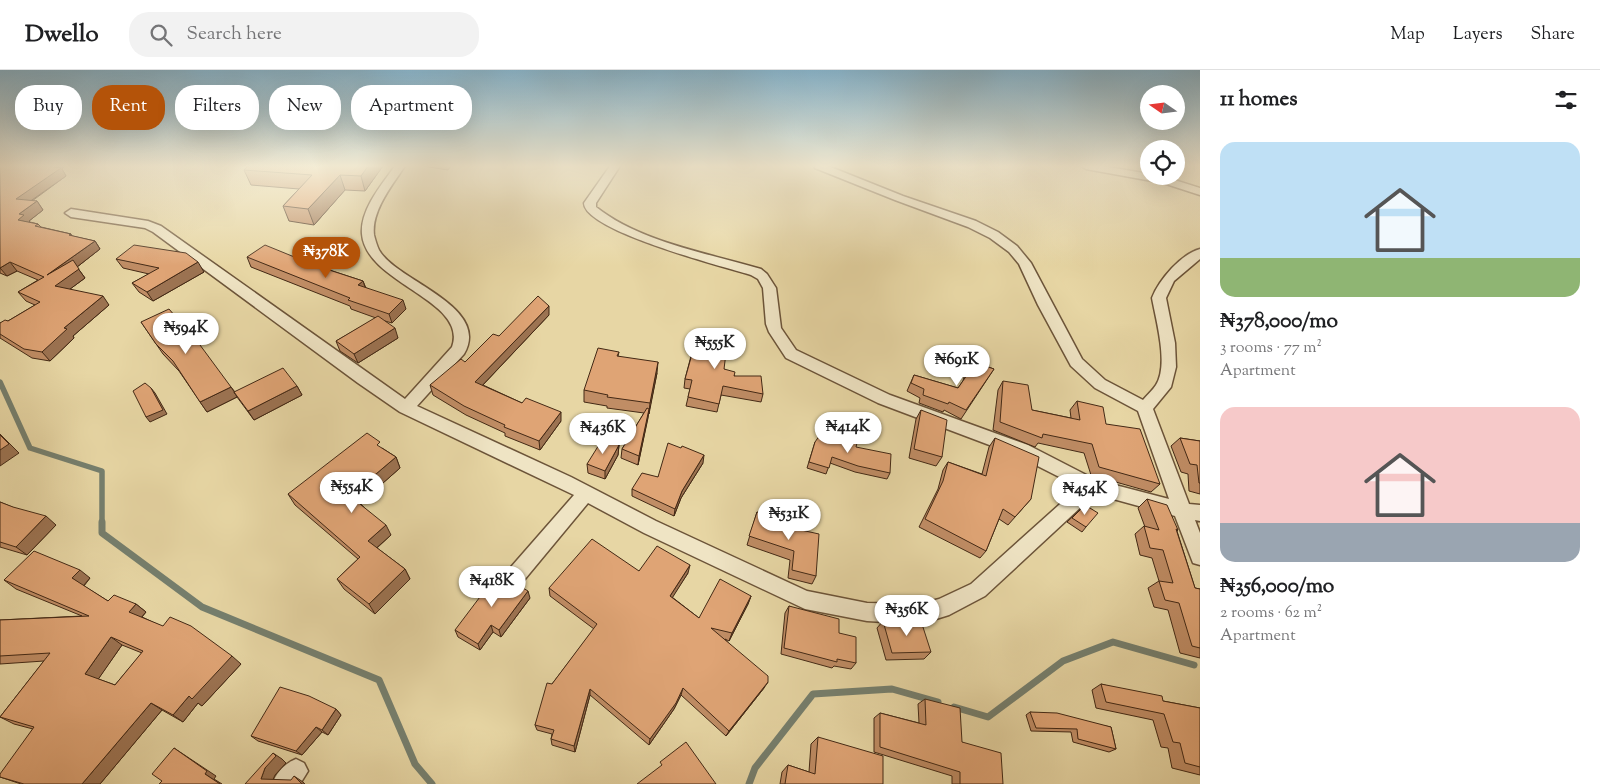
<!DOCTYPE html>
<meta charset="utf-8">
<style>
:root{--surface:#fff;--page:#f2f2f2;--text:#202124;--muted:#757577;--line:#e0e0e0;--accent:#b45309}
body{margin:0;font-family:"Sorts Mill Goudy",serif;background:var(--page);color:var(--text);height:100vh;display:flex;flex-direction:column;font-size:19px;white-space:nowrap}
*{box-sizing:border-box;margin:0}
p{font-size:16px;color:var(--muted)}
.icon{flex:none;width:28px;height:28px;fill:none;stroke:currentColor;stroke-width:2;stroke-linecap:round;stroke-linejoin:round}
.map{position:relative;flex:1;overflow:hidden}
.panel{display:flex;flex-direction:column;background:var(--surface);width:400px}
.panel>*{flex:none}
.top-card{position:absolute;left:15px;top:15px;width:475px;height:45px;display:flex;gap:10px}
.needle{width:32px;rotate:284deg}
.fabs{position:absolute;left:1140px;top:15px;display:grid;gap:10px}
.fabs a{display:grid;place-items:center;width:45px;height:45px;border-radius:50%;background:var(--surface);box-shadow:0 5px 20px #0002;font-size:25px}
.price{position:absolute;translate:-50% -42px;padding:0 11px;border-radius:18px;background:#fff;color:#222;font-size:16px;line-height:32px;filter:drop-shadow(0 1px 2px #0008)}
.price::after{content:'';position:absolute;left:50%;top:30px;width:15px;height:11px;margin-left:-8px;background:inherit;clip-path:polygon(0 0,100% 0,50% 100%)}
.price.on{background:var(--accent);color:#fff}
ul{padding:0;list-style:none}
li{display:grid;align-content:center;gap:10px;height:265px;padding:0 20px}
li span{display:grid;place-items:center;height:155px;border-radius:15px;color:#555}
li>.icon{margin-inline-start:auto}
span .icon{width:90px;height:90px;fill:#fffc;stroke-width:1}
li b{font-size:21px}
h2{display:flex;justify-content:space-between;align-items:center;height:60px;padding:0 20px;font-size:21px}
.pill{padding:0 18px;border-radius:20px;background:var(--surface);box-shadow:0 5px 20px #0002;font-size:18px;line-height:45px}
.pill.on{background:var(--accent);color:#fff}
header{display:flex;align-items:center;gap:30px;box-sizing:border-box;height:70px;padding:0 25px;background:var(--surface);border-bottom:1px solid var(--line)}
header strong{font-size:24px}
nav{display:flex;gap:28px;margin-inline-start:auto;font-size:18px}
.search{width:350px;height:45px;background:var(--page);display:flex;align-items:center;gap:12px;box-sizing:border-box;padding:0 18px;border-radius:20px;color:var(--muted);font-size:19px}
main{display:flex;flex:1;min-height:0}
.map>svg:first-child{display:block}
</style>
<header>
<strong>Dwello</strong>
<div class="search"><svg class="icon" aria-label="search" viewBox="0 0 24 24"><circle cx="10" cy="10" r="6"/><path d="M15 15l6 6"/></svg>Search here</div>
<nav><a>Map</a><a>Layers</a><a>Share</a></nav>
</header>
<main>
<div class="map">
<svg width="1200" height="714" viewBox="0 0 1200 714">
<rect width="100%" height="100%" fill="#e7d6a4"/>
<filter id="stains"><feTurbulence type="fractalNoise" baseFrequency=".004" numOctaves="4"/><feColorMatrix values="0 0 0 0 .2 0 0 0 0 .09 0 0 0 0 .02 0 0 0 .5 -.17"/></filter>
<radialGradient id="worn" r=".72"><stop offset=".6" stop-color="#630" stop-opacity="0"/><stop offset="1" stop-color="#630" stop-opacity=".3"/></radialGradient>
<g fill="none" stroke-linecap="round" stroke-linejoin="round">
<polyline stroke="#757f6e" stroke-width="5.5" points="0,312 30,378 102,401 102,454"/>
<g stroke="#757f6e" stroke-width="7">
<polyline points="102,452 102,463 202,537 379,610 415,694 432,714"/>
<polyline points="954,637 988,647 1063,591 1113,572 1194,595"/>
<polyline points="749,714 755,698 813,624 892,619 938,632"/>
</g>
<g stroke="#6c5439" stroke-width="3">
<g id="minor">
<path d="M395 96H405C393 114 371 141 374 165 375 169 377 176 379 180 396 211 492 236 464 284L417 336 571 407 656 451 807 521 867 533 920 534 939 529 971 514 1079 417 1016 385 878 333 786 288 769 262 766 254 763 218 758 209 751 205C725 197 584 161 584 133L610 96H620L596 133V137C640 172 707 183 761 199L767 204 776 218 781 258 796 280 890 325 1028 375 1096 410 1169 429 1138 341 1095 318 1071 296 1038 235 1019 194 1009 182 990 168 968 157 895 130 815 98 814 96H828L903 126 976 151 998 162 1017 176 1031 193 1082 289 1105 310 1143 330C1147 325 1153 320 1156 315 1169 295 1156 250 1152 228 1159 210 1181 184 1200 179V189L1174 211 1166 228 1175 273 1176 297 1171 317 1153 339 1189 434 1200 435V451L1195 450 1200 463V495L1193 493 1175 446 1095 424 985 526 949 545 920 554 867 551 805 539 644 463 588 433 525 509 518 512 511 509 508 503 511 497 574 425 400 342 358 313 153 162 145 158 71 147 65 143 71 139 148 151 161 156 405 329 452 277C469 230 366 214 362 164 360 140 382 114 395 96Z"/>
<polygon points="1081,96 1103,96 1149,104 1149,106 1165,107 1200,118 1200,125 1163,113 1086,99"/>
<path d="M296 689 304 693 308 701 300 714H272C277 702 284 694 296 689Z"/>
</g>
</g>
<use href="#minor" fill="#efe4c4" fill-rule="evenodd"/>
</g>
<g fill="#c08d65" stroke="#432915" fill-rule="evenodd">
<polygon points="0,96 62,99 66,106 32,131 37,131 43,140 29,151 30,152 38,154 41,157 71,164 72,166 95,171 100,179 77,197 85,208 70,219 109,235 73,266 74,268 50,291 32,288 0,268 0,253 8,251 35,235 26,231 18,222 38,210 17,201 7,206 0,203"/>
<polygon points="248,96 383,96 365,121 345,120 314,155 289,151 283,136 299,119 251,115 244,100"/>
<polygon points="423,96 451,96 448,100"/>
<polygon points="247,187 314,195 363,211 366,218 406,239 392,253 385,251 398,268 358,293 340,281 336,271 376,248 351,239 350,236 251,197"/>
<polygon points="116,189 204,202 153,231 139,222 132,213 149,204 123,198"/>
<polygon points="549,245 483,315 561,351 540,380 505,366 505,363 466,345 433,325 430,315 465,292 499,266"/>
<polygon points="141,252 231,317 235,322 297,316 302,325 254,350 237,327 207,342 179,301 163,284"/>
<polygon points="695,262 724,299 763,324 761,332 721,325 717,342 686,336 690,319 684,318 685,309 691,286"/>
<polygon points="619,282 618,286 657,303 638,395 621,388 622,379 644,343 607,338 607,336 584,332 584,320"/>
<polygon points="971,291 994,299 961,349 944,340 943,342 919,333 920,328 907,321 914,305 958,318 963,311 966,300"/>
<polygon points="1003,311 1032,340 1071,348 1070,340 1077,331 1106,354 1160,414 1151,422 1091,405 1084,383 1038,373 1035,377 993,360 998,320"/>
<polygon points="921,340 942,387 936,396 909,388 916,349"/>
<polygon points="842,364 856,377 890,403 887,409 855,402 830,393 826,404 807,398 815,372 839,370"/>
<polygon points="995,368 1031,429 1008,455 999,449 986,481 980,488 919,457 938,419 943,400 948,392 982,404 989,377"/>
<polygon points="1180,368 1200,371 1200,424 1189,421 1188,404 1181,402 1171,376"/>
<polygon points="619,375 618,385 605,409 588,403 587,394"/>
<polygon points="382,378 396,387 400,398 360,433 391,465 377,478 405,499 410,509 375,544 344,519 337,509 358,489 295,435 288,424"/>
<polygon points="703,393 681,428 674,446 632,426 632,419 658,407"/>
<polygon points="1147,429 1178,460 1177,461 1195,518 1200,519 1200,588 1180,583 1168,540 1154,537 1148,518 1159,511 1152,488 1140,485 1135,464 1144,456 1145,457 1138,438"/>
<polygon points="0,432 56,455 27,485 0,477"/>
<polygon points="1085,435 1086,457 1082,462 1067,452"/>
<polygon points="757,442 792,458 816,506 812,514 788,508 790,490 747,475"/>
<polygon points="639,501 688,503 672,527 699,548 751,526 748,534 729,571 725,569 764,618 726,666 681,625 674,639 649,675 590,625 575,682 552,675 551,669 552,664 537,660 535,655 552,614 594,559 550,526 549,518"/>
<path d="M90 508 84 516 108 531 136 534 146 542 142 547 241 594 202 636 198 633 183 652 162 640 100 714H21L0 707 33 659 14 654 0 647 44 591 0 594V550L82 546 16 519 4 510ZM122 575 142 583 115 615 98 609Z"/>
<polygon points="530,528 501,567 493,562 480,580 458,567 455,560"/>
<polygon points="789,536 839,563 856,593 851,599 834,596 832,598 781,584 785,543"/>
<polygon points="883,551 931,582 924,589 886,590 877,558"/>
<polygon points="1101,614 1163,631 1200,638 1200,705 1172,698 1168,678 1161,677 1153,650 1096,638 1092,620"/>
<polygon points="925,629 962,672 1003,714 952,714 952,706 874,682 874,648 880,643 919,653 918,634"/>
<polygon points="336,639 341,645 328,665 322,662 302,685 258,671 251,666"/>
<polygon points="1030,642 1111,657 1116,679 1109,682 1073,672 1071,662 1031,661 1026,645"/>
<polygon points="818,667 883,714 780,714 782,702 788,695 809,702 811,674"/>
</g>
<g fill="#9c7352" stroke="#432915">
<polygon points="48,96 65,96 62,99 66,106 22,137 16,129"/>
<polygon points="368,96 383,96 365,121 361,106"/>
<polygon points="340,105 345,120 314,155 308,139"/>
<polygon points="37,131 43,140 29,151 31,153 18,150 19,144"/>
<polygon points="95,171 100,179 77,197 85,208 62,225 47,205"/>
<polygon points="10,192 17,201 7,206 0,198"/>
<polygon points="198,192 204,202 153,231 147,222"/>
<polygon points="363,211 366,220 358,215"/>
<polygon points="103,226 109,235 73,266 74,268 50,291 42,282 64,258"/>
<polygon points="403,230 406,239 392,253 389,244"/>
<polygon points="549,236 549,245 477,321 475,312"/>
<polygon points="395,258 398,268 358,293 354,284"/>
<polygon points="658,292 657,303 649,344 650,333"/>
<polygon points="297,316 302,325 254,350 248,341"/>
<polygon points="231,317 237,326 234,322 237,327 207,342 200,332"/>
<polygon points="151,318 155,323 167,344 150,352 146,347"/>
<polygon points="649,339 648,348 638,395 639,386"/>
<polygon points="561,342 561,351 540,380 539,371"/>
<polygon points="0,364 19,383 0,396"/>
<polygon points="619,375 618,385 605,409 605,401"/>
<polygon points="704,385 703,393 681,428 674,446 675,439 682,421"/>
<polygon points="396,387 400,398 356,437 350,426"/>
<polygon points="46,446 56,455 27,485 16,477"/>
<polygon points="386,455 391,465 373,481 368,471"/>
<polygon points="690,495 688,503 669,533 670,526"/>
<polygon points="405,499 410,509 375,544 369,534"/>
<polygon points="80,500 90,508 83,516 72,508"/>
<polygon points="528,521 530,528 501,567 499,560"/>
<polygon points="751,526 748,534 729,571 732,563"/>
<polygon points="136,534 146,542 139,550 129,542"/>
<polygon points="491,555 493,562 480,580 478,574"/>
<polygon points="111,567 122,575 97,611 85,604"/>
<polygon points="232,586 241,594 202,636 198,633 183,652 173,645 189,626"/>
<polygon points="768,612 764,618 726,666 729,661"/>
<polygon points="683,618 681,625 674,639 649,675 650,669"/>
<polygon points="590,619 590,625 575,682 574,676"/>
<polygon points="151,633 162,640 100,714 82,714"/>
<polygon points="336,639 341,645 328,665 322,660"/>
<polygon points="316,657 322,662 302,685 296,681"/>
<polygon points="174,678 216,706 214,709 222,714 220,714 205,704"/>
<polygon points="273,683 282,689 286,693 275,705 271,714 261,709 265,698"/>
<polygon points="294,706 303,712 305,714 302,714"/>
</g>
<g fill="#dfa475" stroke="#432915" fill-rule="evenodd">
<polygon points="0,96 48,96 61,98 16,129 37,131 19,144 24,145 18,150 38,154 35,156 71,164 69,165 95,171 47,205 73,190 79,199 55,216 103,226 64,258 67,259 42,282 24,279 0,264 0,253 5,250 8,251 40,232 18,222 44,207 10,192 0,198"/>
<polygon points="248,96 368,96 361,106 340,105 308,139 283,136 312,105 244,100"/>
<polygon points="134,175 186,183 198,192 147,222 132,213 159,198 116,189"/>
<polygon points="265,175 314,195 363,211 358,215 403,230 389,244 348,230 350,228 247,187"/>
<polygon points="538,226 549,236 475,312 522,333 526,328 561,342 539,371 504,357 505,355 464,336 430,315 461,289 465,292 493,264 499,266"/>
<polygon points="169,239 200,275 231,317 200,332 173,291 156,274 141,252"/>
<polygon points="378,246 395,258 354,284 336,271"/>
<polygon points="695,262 728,267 724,299 735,302 734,306 761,306 763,324 723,316 719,334 688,327 692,310 685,309 694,277 692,277"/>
<polygon points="598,278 619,282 617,286 658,292 650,333 607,327 608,325 584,320"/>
<polygon points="971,291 994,299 966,340 949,332 948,334 923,325 924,319 911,313 914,305 958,318 967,305"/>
<polygon points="283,298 297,316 248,341 234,322"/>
<polygon points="1003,311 1028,315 1032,340 1080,350 1077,331 1103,337 1106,354 1140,359 1160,414 1099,397 1092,374 1043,364 1042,368 1000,352"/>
<polygon points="145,313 151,318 163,340 146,347 133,321"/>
<polygon points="647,338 649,339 639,386 622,379"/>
<polygon points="921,340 947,350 942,387 914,379"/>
<polygon points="822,362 840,371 842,364 858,369 856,377 891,384 890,403 858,396 832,387 829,398 809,392 815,372"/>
<polygon points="367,363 380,372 377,375 396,387 350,426 386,455 368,471 405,499 369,534 337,509 360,487 288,424"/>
<polygon points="0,365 9,374 0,380"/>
<polygon points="995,368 1039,387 1031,429 1015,447 1003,439 986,481 925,449 943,411 948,392 986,406"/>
<polygon points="1180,368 1200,371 1200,413 1199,413 1197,395 1190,394"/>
<polygon points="602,370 619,375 605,401 587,394"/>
<polygon points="668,373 681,378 682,376 704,385 682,421 675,439 632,419 642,403 658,407"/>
<polygon points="1147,429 1167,435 1178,460 1176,459 1195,518 1200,519 1200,578 1192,576 1179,533 1165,530 1159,511 1173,513 1163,480 1150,478 1144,456 1159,460"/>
<polygon points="0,432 13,437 46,446 16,477 0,472"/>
<polygon points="1085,435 1098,443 1086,457 1072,448"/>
<polygon points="757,442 793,453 792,458 819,464 816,506 792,500 794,481 749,466"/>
<polygon points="592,469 639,501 657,476 690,495 670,526 699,548 720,509 751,526 732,563 711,558 768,606 768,612 729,661 683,618 676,633 650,669 590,619 574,676 551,669 554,660 535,655 547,613 552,614 597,554 549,518"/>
<path d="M34 481 80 500 72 508 108 531 114 525 136 534 129 542 163 556 170 547 191 556 232 586 192 629 189 626 173 645 151 633 82 714H24L0 707V704L34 657 0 647 50 583 0 586V550L89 546 4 510ZM111 567 143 581 115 615 85 604Z"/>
<polygon points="498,503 528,521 499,560 491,555 478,574 455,560"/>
<polygon points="789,536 839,549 839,563 856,567 856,593 837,589 837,592 784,578"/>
<polygon points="883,551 921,551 931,582 892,583"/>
<polygon points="1101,614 1162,626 1163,631 1200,638 1200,697 1185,693 1180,673 1173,672 1164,644 1106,632"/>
<polygon points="280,617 309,626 336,639 322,660 316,657 296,681 251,666"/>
<polygon points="925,629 960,638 962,672 1001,683 1003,714 960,714 960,702 880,677 880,643 926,655"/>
<polygon points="1030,642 1057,643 1111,657 1116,679 1078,669 1077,659 1036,658"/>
<polygon points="818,667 883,686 883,714 785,714 788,695 815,704"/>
<polygon points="686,672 716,714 637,714 662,695 660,692"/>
<polygon points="174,678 207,701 205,704 220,714 159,714 162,711 152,704"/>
<polygon points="273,683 276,686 265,698 261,709 291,710 294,706 302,714 245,714"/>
</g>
<linearGradient id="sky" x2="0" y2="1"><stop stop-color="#87b6cf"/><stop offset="0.49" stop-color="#f4edd6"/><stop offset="1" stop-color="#f4edd6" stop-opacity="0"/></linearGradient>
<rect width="1200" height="196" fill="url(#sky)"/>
<rect width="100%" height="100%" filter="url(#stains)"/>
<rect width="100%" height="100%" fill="url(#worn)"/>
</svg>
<div class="fabs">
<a><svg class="needle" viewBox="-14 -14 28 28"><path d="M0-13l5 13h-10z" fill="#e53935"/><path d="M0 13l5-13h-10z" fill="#757577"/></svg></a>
<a><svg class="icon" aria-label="locate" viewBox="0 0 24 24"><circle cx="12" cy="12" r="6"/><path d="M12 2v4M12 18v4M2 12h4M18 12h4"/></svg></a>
</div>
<b class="price on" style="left:326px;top:209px">₦378K</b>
<b class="price" style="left:186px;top:285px">₦594K</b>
<b class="price" style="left:715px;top:300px">₦555K</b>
<b class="price" style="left:957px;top:317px">₦691K</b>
<b class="price" style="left:848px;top:384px">₦414K</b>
<b class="price" style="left:603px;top:385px">₦436K</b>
<b class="price" style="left:352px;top:444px">₦554K</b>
<b class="price" style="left:1085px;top:446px">₦454K</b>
<b class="price" style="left:789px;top:471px">₦531K</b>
<b class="price" style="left:492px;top:538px">₦418K</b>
<b class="price" style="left:907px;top:567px">₦356K</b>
<div class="top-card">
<a class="pill">Buy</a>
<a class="pill on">Rent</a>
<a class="pill">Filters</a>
<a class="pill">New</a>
<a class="pill">Apartment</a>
</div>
</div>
<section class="panel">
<h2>11 homes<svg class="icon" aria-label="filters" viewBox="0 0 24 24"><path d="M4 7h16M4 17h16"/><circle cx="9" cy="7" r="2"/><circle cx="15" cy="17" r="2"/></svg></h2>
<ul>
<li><span style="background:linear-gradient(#bfe0f5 75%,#8fb573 0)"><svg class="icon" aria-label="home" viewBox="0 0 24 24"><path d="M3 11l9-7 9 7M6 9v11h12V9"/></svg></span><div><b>₦378,000/mo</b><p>3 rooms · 77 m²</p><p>Apartment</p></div></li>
<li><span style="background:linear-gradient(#f6c9c9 75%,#9aa5b1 0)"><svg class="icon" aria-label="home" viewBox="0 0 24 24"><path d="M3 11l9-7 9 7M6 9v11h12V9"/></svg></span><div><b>₦356,000/mo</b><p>2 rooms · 62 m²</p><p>Apartment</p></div></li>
</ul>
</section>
</main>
